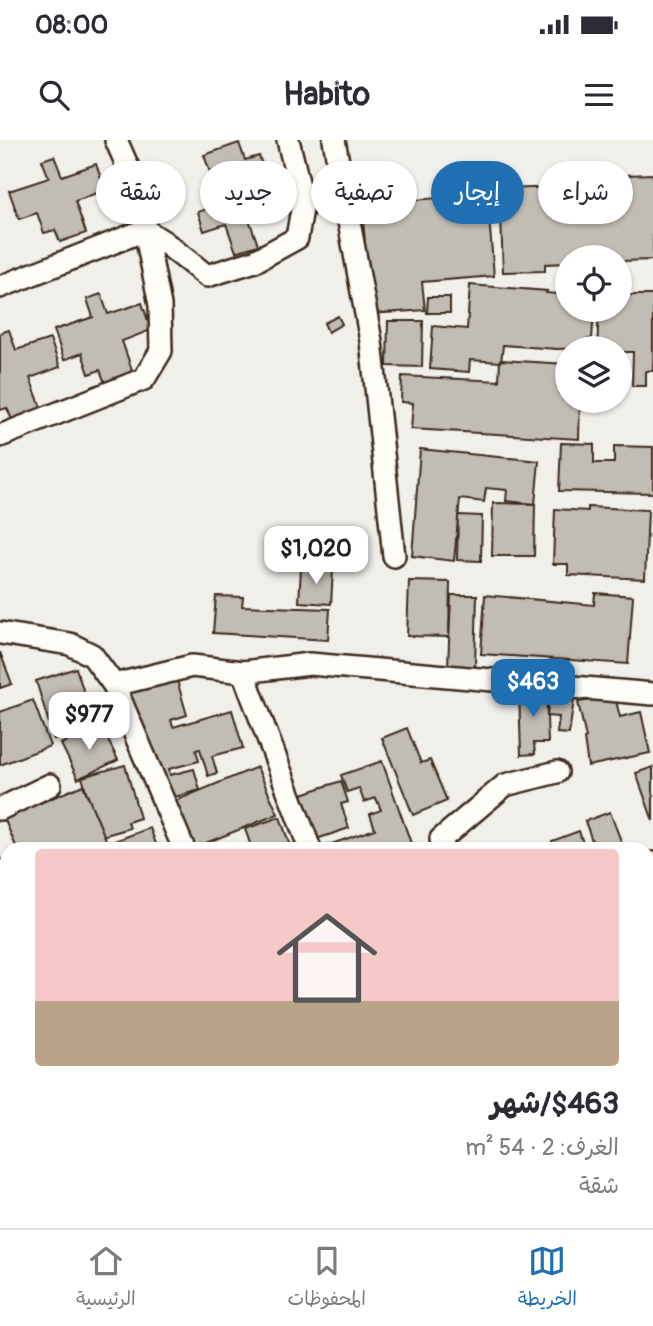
<!DOCTYPE html>
<html lang="ar">
<meta charset="utf-8">
<style>
:root{--surface:#fff;--page:#f7f7f7;--text:#2b2b33;--muted:#7c7c81;--line:#e1e1e2;--accent:#1f6fb2}
body{margin:0;font-family:Pangolin,"Playpen Sans Arabic",sans-serif;background:var(--page);color:var(--text);direction:rtl;height:100vh;display:flex;flex-direction:column;font-size:26px;white-space:nowrap}
*{box-sizing:border-box;margin:0}
p{font-size:23px;color:var(--muted)}
.icon{flex:none;width:38px;height:38px;fill:none;stroke:currentColor;stroke-width:2;stroke-linecap:round;stroke-linejoin:round}
.map{position:relative;flex:1;overflow:hidden;direction:ltr}
.panel{position:absolute;left:0px;top:702px;width:654px;height:387px;display:flex;flex-direction:column;background:var(--surface);border-radius:21px 21px 0 0;box-shadow:0 2px 5px #0004;direction:rtl}
.panel>*{flex:none}
.banner{position:absolute;left:21px;top:21px;width:612px;height:63px;direction:rtl;display:flex;gap:14px}
.buttons{position:absolute;left:555px;top:105px;display:grid;gap:14px}
.buttons a{display:grid;place-items:center;width:77px;height:77px;border-radius:50%;background:var(--surface);box-shadow:0 2px 5px #0004;font-size:35px}
.price{position:absolute;translate:-50% -60px;padding:0 16px;border-radius:14px;background:#fff;color:#222;font-size:23px;line-height:46px;filter:drop-shadow(0 2px 4px #0008)}
.price::after{content:'';position:absolute;left:50%;top:42px;width:21px;height:16px;margin-left:-10px;background:inherit;clip-path:polygon(0 0,100% 0,50% 100%)}
.price.on{background:var(--accent);color:#fff}
ul{padding:0;list-style:none}
li{display:grid;align-content:center;gap:14px;height:371px;padding:0 35px}
li span{display:grid;place-items:center;height:217px;border-radius:7px;color:#555}
li>.icon{margin-inline-start:auto}
span .icon{width:126px;height:126px;fill:#fffc;stroke-width:1}
li b{font-size:30px}
.chip{padding:0 24px;border-radius:32px;background:var(--surface);box-shadow:0 2px 5px #0004;font-size:24px;line-height:63px}
.chip.on{background:var(--accent);color:#fff}
.status{display:flex;justify-content:space-between;align-items:center;height:49px;padding:0 35px;background:var(--surface);direction:ltr}
.status svg{height:19px;fill:currentColor}
header{display:flex;justify-content:space-between;align-items:center;height:91px;padding:0 35px;background:var(--surface);font-size:32px;font-weight:700}
.menu{display:flex;justify-content:space-around;align-items:center;height:98px;border-top:2px solid var(--line);background:var(--surface);font-size:19px;color:var(--muted)}
.menu a{display:grid;justify-items:center;gap:4px}
.menu .on{color:var(--accent)}
.map>svg:first-child{display:block}
</style>
<div class="status"><b>08:00</b><svg viewBox="0 0 49 12"><path d="M0 12V9h3v3zM5 12V6h3v6zM10 12V3h3v9zM15 12V0h3v12zM26 1h20v11H26zM47 4h2v5h-2z"/></svg></div>
<header><svg class="icon" aria-label="menu" viewBox="0 0 24 24"><path d="M4 6h16M4 12h16M4 18h16"/></svg>Habito<svg class="icon" aria-label="search" viewBox="0 0 24 24"><circle cx="10" cy="10" r="6"/><path d="M15 15l6 6"/></svg></header>
<div class="map">
<svg width="653" height="1088" viewBox="0 0 653 1088">
<rect width="100%" height="100%" fill="#f1efea"/>
<filter id="ink" filterUnits="userSpaceOnUse"><feTurbulence type="fractalNoise" baseFrequency=".0143" numOctaves="2"/><feDisplacementMap in="SourceGraphic" scale="14" xChannelSelector="R" yChannelSelector="G"/><feConvolveMatrix kernelMatrix="1 2 1 2 8 2 1 2 1" color-interpolation-filters="sRGB"/></filter>
<g filter="url(#ink)">
<polygon fill="#e3e0da" points="439,1082 526,1082 529,1088 425,1088"/>
<g fill="#c1bcb4" stroke="#3b2a1e" stroke-width="2">
<polygon points="239,3 245,20 259,16 264,30 277,26 287,57 246,71 258,105 236,112 226,84 204,91 198,72 221,64 204,15"/>
<polygon points="54,16 62,36 96,24 105,50 75,61 86,93 60,102 55,90 44,93 37,73 19,79 9,51 49,38 42,20"/>
<polygon points="653,34 653,120 620,121 620,117 567,117 567,123 545,124 545,131 503,132 500,49 626,45 626,35"/>
<polygon points="401,53 402,61 487,54 494,136 422,142 425,170 371,174 361,56"/>
<polygon points="470,145 547,151 546,153 567,155 567,170 594,170 592,199 587,199 586,208 557,209 503,205 501,222 470,220 469,232 430,229 433,186 467,189"/>
<polygon points="101,154 108,174 142,163 151,190 122,201 133,233 105,243 100,230 89,234 82,213 64,220 54,190 93,177 87,159"/>
<polygon points="620,155 653,155 653,231 646,231 646,246 632,246 633,212 620,212 620,208 597,208 599,170 620,170"/>
<polygon points="428,157 450,157 450,173 427,173"/>
<polygon points="338,176 342,184 328,192 324,183"/>
<polygon points="388,181 423,181 422,227 387,226"/>
<polygon points="9,190 16,210 50,199 60,227 30,238 42,270 12,280 7,268 0,270 0,193"/>
<polygon points="500,220 567,224 567,261 580,261 579,299 411,289 413,263 401,262 402,236 499,241"/>
<polygon points="561,303 594,304 594,323 614,323 614,306 653,307 653,353 559,351"/>
<polygon points="420,309 539,321 535,364 506,361 507,350 486,348 484,362 460,359 454,421 412,416"/>
<polygon points="493,363 535,364 534,416 492,416"/>
<polygon points="588,367 648,370 645,439 568,435 568,424 553,424 555,369 588,371"/>
<polygon points="458,375 482,376 481,421 457,420"/>
<polygon points="301,428 333,430 331,464 299,462"/>
<polygon points="409,441 450,442 449,497 407,496"/>
<polygon points="595,453 633,456 628,524 481,514 485,455 594,465"/>
<polygon points="451,455 477,455 475,527 448,526"/>
<polygon points="216,456 243,457 242,466 330,469 328,500 213,493"/>
<polygon points="0,512 12,544 0,548"/>
<polygon points="76,528 95,586 54,599 36,541"/>
<polygon points="176,537 187,575 171,580 173,587 232,570 243,608 212,616 217,633 208,636 200,609 196,610 199,621 169,629 170,635 194,629 200,650 160,661 128,551"/>
<polygon points="546,549 548,603 534,603 535,614 521,615 519,550"/>
<polygon points="549,556 574,559 569,594 557,593 559,577 547,576"/>
<polygon points="615,557 620,577 641,572 650,613 588,626 584,599 586,598 578,562"/>
<polygon points="33,560 50,606 0,625 0,572"/>
<polygon points="100,584 118,620 78,639 61,604"/>
<polygon points="407,588 421,623 430,620 447,661 413,675 382,598"/>
<polygon points="382,621 413,709 317,709 375,689 370,674 381,670 376,658 364,662 359,648 347,652 341,635"/>
<polygon points="125,625 140,678 128,682 130,688 99,697 82,637"/>
<polygon points="257,627 278,674 191,709 170,663"/>
<polygon points="653,627 653,681 636,633"/>
<polygon points="341,641 348,662 341,664 349,688 311,701 296,656"/>
<polygon points="83,645 110,709 17,709 4,678"/>
<polygon points="610,672 624,709 595,709 585,681"/>
<polygon points="280,677 291,709 252,709 245,689"/>
<polygon points="150,688 158,709 108,709 106,704"/>
<polygon points="579,691 585,709 555,709 552,701"/>
<polygon points="653,717 653,766 648,767 648,718"/>
<polygon points="0,800 7,802 7,850 0,849"/>
<polygon points="0,947 7,962 7,1075 0,1059"/>
<polygon points="648,978 653,979 653,1021 648,1020"/>
<polygon points="10,1082 61,1082 64,1088 13,1088"/>
<polygon points="130,1082 136,1082 139,1088 116,1088"/>
<polygon points="178,1082 241,1082 228,1088 181,1088"/>
<polygon points="556,1082 602,1082 584,1088 559,1088"/>
</g>
<g fill="none" stroke-linecap="round" stroke-linejoin="round">
<g stroke="#3b2a1e" stroke-width="26">
<g id="street">
<polyline points="334,0 371,201 394,416"/>
<polyline points="0,147 145,90 164,102 207,136 255,121 297,98 303,63 288,0"/>
<polyline points="0,296 144,239 161,211 160,165 145,90 142,59 116,0"/>
<polyline points="0,493 70,504 92,515 114,545 192,526 243,532 310,524 653,554"/>
<polyline points="243,532 310,709"/>
<polyline points="114,545 184,709"/>
<polyline points="0,669 50,645"/>
<polyline points="442,709 441,699 505,645 557,632"/>
<polyline points="648,726 653,723"/>
<polyline points="0,731 5,732 7,738"/>
<polyline points="648,769 653,781"/>
<polyline points="0,863 7,863"/>
<polyline points="648,884 653,885"/>
<polyline points="648,918 653,916"/>
<polyline points="648,1034 653,1035"/>
<polyline points="163,1082 166,1088"/>
<polyline points="638,1082 640,1088"/>
<polyline points="281,1088 295,1082"/>
</g>
</g>
<use href="#street" stroke="#fdfcf7" stroke-width="21"/>
</g>
</g>
</svg>
<div class="buttons">
<a><svg class="icon" aria-label="locate" viewBox="0 0 24 24"><circle cx="12" cy="12" r="6"/><path d="M12 2v4M12 18v4M2 12h4M18 12h4"/></svg></a>
<a><svg class="icon" aria-label="layers" viewBox="0 0 24 24"><path d="M12 4l9 5-9 5-9-5zM3 14l9 5 9-5"/></svg></a>
</div>
<b class="price" style="left:316px;top:446px">$1,020</b>
<b class="price on" style="left:533px;top:579px">$463</b>
<b class="price" style="left:89px;top:612px">$977</b>
<div class="banner">
<a class="chip">شراء</a>
<a class="chip on">إيجار</a>
<a class="chip">تصفية</a>
<a class="chip">جديد</a>
<a class="chip">شقة</a>
</div>
<section class="panel">
<ul>
<li><span style="background:linear-gradient(#f6c9c9 70%,#b9a48a 0)"><svg class="icon" aria-label="home" viewBox="0 0 24 24"><path d="M3 11l9-7 9 7M6 9v11h12V9"/></svg></span><div><b>$463/شهر</b><p>الغرف: 2 · 54 m²</p><p>شقة</p></div></li>
</ul>
</section>
</div>
<nav class="menu">
<a class="on"><svg class="icon" aria-label="map" viewBox="0 0 24 24"><path d="M3 6l6-2 6 2 6-2v14l-6 2-6-2-6 2zM9 4v14M15 6v14"/></svg>الخريطة</a>
<a><svg class="icon" aria-label="saved" viewBox="0 0 24 24"><path d="M7 4h10v16l-5-4-5 4z"/></svg>المحفوظات</a>
<a><svg class="icon" aria-label="home" viewBox="0 0 24 24"><path d="M3 11l9-7 9 7M6 9v11h12V9"/></svg>الرئيسية</a>
</nav>
